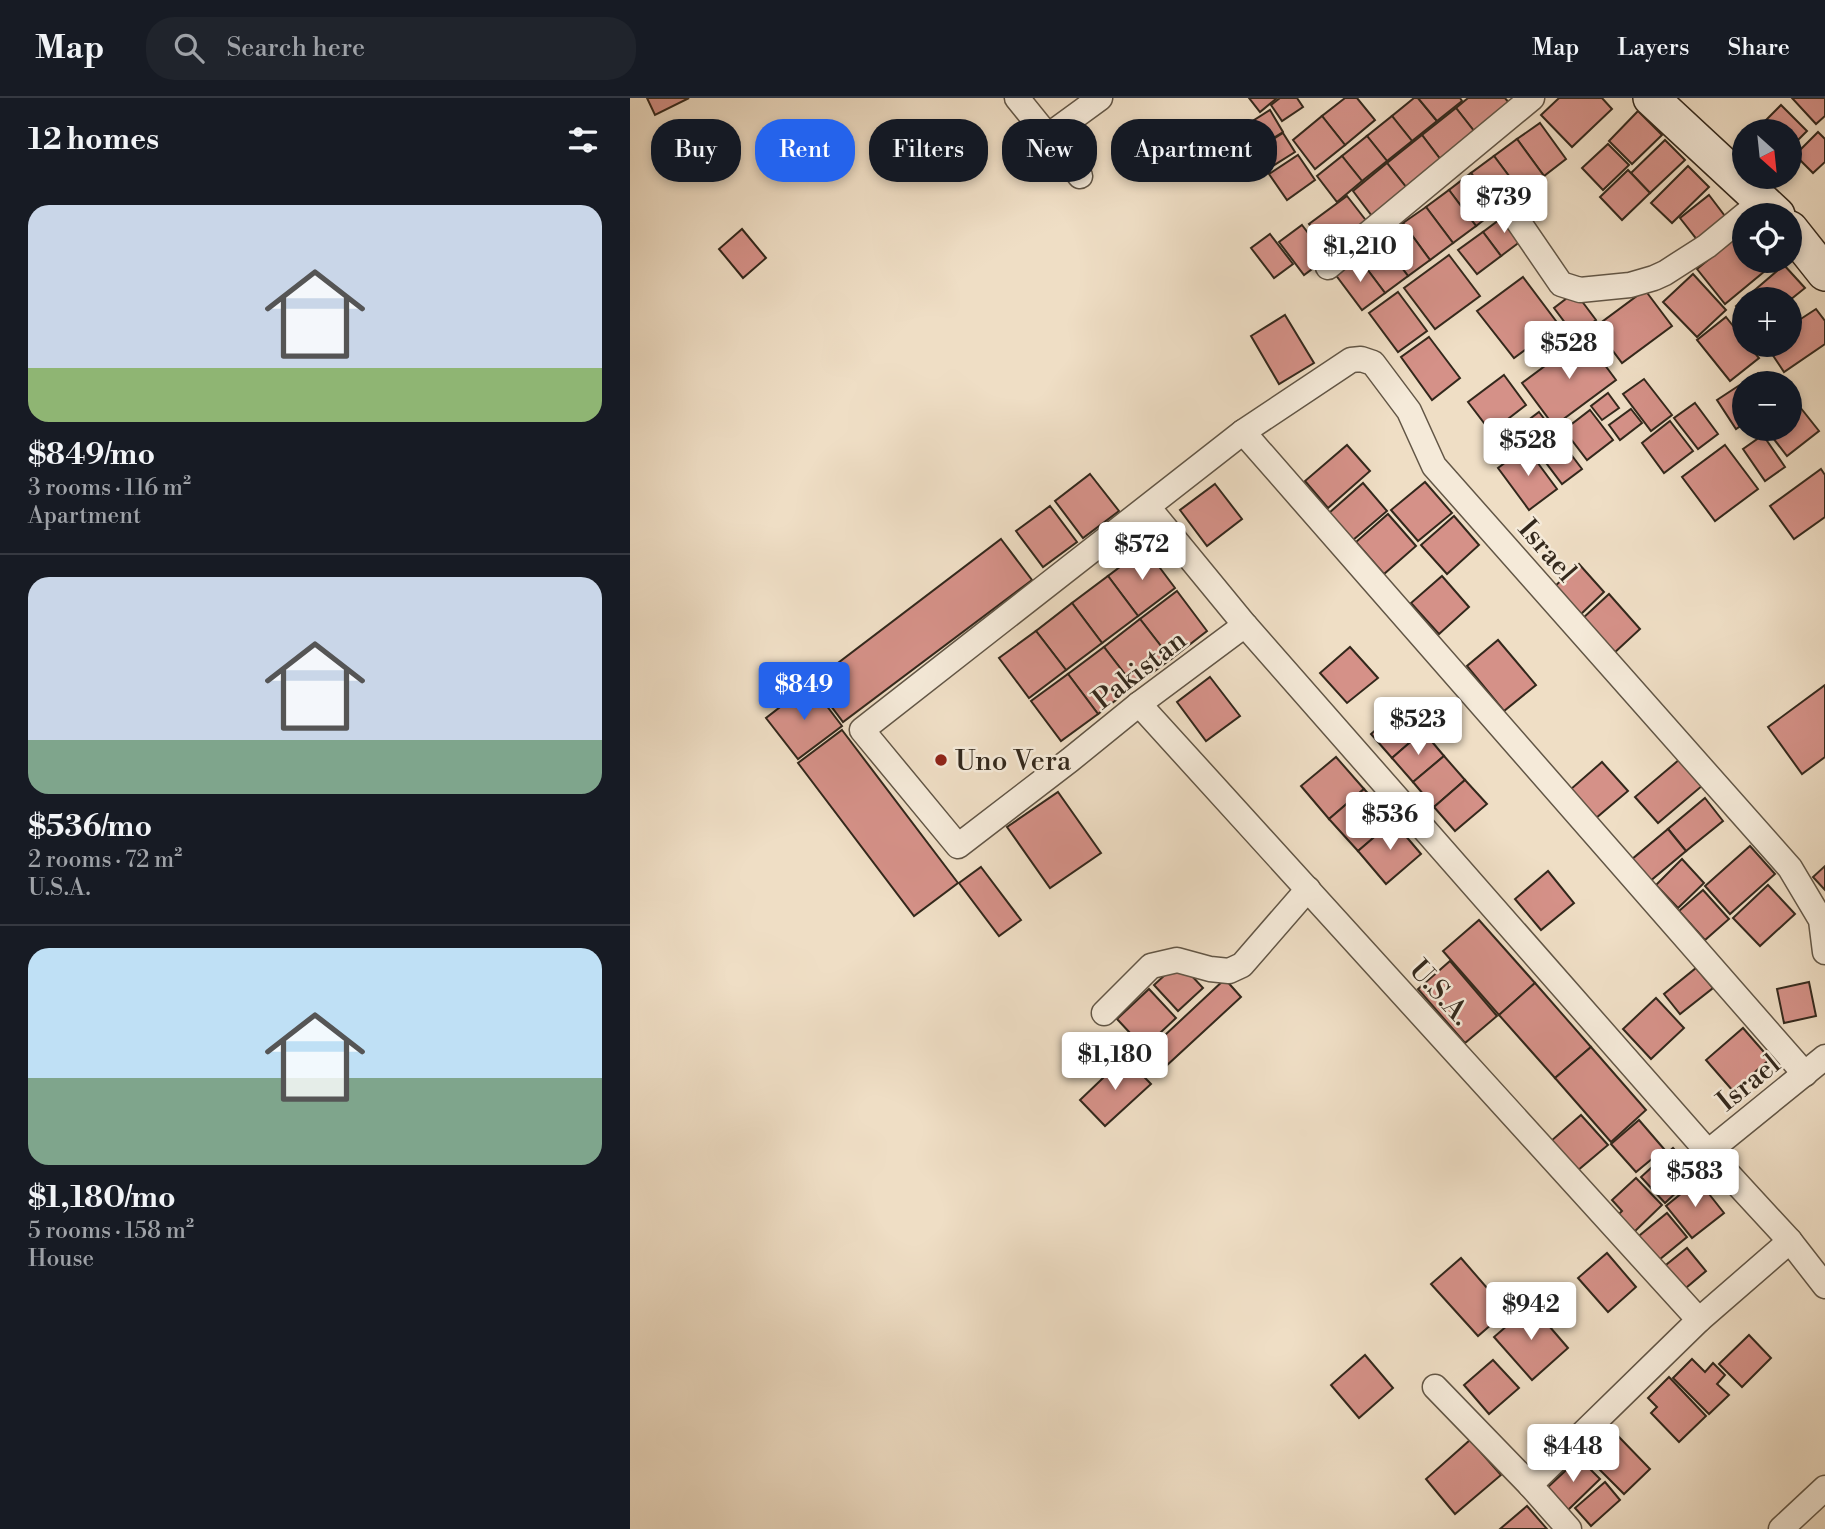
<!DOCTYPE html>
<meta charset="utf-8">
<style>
:root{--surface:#171b24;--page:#20242c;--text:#f1f3f6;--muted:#9ea1a6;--line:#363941;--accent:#2563eb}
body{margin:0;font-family:"Libre Bodoni",serif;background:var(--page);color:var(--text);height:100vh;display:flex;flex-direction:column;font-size:26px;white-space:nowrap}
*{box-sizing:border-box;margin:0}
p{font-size:23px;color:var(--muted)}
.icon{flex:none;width:38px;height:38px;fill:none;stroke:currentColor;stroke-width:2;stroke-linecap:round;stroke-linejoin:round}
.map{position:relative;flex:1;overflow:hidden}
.drawer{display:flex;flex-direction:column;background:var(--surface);width:630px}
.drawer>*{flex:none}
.top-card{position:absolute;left:21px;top:21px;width:665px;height:63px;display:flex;gap:14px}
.needle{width:46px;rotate:153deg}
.tools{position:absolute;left:1102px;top:21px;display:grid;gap:14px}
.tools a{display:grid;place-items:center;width:70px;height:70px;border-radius:50%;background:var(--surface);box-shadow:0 4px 10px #0003;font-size:35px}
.price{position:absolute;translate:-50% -60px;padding:0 16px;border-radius:7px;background:#fff;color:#222;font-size:23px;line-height:46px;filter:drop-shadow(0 2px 4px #0008)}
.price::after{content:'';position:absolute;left:50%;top:42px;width:21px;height:16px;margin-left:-10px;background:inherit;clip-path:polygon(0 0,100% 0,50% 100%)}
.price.selected{background:var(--accent);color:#fff}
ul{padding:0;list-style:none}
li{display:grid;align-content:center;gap:14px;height:371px;padding:0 28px}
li+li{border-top:2px solid var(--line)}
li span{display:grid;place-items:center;height:217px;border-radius:21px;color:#555}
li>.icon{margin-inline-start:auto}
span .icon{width:126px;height:126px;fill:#fffc;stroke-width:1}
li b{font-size:30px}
h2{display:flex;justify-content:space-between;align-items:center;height:84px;padding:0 28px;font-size:30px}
.pill{padding:0 24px;border-radius:28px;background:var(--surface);box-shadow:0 4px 10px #0003;font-size:24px;line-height:63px}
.pill.selected{background:var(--accent);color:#fff}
header{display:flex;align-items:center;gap:42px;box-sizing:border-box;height:98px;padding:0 35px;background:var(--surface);border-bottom:2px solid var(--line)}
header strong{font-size:33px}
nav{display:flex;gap:38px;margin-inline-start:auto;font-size:24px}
.search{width:490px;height:63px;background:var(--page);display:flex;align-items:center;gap:18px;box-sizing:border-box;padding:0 24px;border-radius:28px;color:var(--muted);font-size:26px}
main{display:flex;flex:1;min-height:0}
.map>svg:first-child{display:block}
</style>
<header>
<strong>Map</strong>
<div class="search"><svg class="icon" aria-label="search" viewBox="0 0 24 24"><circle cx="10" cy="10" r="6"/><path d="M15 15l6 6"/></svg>Search here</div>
<nav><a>Map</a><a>Layers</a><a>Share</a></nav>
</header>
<main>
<section class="drawer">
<h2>12 homes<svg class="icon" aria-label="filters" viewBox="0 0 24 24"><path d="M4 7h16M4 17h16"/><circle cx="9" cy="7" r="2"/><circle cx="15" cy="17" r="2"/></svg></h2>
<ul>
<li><span style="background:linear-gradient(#c9d6e8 75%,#8fb573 0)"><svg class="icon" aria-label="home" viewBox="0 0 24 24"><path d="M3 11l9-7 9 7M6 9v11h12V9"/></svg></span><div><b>$849/mo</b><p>3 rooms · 116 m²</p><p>Apartment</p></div></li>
<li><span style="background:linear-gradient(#c9d6e8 75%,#7fa58c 0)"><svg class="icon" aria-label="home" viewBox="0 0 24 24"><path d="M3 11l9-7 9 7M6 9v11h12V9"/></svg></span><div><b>$536/mo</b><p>2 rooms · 72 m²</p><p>U.S.A.</p></div></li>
<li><span style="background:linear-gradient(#bfe0f5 60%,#7fa58c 0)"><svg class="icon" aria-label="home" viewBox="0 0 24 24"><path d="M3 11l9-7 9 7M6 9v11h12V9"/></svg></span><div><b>$1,180/mo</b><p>5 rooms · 158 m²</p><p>House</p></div></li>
</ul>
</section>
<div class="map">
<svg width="1195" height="1431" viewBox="0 0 1195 1431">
<rect width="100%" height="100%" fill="#efdec5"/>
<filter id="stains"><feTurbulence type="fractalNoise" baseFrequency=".00286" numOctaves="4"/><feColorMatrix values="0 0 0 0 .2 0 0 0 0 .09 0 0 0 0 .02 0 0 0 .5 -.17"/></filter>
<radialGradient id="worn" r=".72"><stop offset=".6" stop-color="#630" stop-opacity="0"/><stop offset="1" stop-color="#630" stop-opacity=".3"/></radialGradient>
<g fill="#d59188" stroke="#33281c" stroke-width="2">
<polygon points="17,0 59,0 25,17"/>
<polygon points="619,0 647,0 630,14"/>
<polygon points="650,0 667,0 673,9 652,23 641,7"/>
<polygon points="715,0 727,0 745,22 715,47 692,18"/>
<polygon points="784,0 788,0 807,23 782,43 762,18"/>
<polygon points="788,0 830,0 832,3 807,23"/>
<polygon points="838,0 875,0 884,11 848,38 826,10"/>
<polygon points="929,0 972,0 982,11 942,49 911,17"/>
<polygon points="1162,0 1195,0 1195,18 1186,26"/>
<polygon points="1151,7 1177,33 1160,50 1160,33 1130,33 1127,31"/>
<polygon points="826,10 848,38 814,66 792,37"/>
<polygon points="640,12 653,34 623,53 610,31"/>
<polygon points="1008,13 1032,37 1002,66 979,43"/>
<polygon points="692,18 715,47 685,71 663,42"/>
<polygon points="762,18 782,43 757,63 737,38"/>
<polygon points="910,25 936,61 914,78 887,41"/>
<polygon points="1188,34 1195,41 1195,64 1183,75 1165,57"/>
<polygon points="653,35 665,54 638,71 626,52"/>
<polygon points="792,37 814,66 780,94 757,65"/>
<polygon points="737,38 757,63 732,83 712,58"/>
<polygon points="887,41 914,78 891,94 864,58"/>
<polygon points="1035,42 1055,62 1020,95 1001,75"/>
<polygon points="978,46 999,67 973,92 952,70"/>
<polygon points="668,57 685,82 657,102 639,76"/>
<polygon points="712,58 732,83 707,104 687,78"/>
<polygon points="864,58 891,94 868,111 841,75"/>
<polygon points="757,65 780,94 745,122 723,93"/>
<polygon points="1058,68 1079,89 1042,125 1021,105"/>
<polygon points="998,72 1020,95 992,122 970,99"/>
<polygon points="841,75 868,111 846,128 819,92"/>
<polygon points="819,92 846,128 823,145 796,109"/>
<polygon points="1079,97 1101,126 1072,148 1050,120"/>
<polygon points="717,98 738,125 701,156 679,126"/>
<polygon points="796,109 823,145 800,162 773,125"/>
<polygon points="877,116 895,140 871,158 853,134"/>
<polygon points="773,125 800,162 778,178 751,142"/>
<polygon points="672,127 697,160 674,177 649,144"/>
<polygon points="112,131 136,160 113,180 89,151"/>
<polygon points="1115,132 1115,163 1147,163 1095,206 1067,171"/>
<polygon points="853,134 871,158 847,176 828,152"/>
<polygon points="640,136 663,166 644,180 621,150"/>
<polygon points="751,142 778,178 755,195 728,159"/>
<polygon points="819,157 850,198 805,231 774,190"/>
<polygon points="728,159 755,195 732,212 705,176"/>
<polygon points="1154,167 1175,190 1160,202 1115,201 1115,218 1106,208"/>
<polygon points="1063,176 1096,212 1067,239 1033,204"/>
<polygon points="893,179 929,227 884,260 847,213"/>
<polygon points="1015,192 1042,228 992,265 965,229"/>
<polygon points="768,194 797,233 768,254 739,215"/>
<polygon points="945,194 966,222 945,238 924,210"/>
<polygon points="1186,211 1195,223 1195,246 1154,274 1136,247 1160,247 1160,228"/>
<polygon points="655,217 684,265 649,286 621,238"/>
<polygon points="1096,219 1115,243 1115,247 1118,247 1129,260 1100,283 1067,242"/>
<polygon points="799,239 830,280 802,302 771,259"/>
<polygon points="954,239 986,282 924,328 892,285"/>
<polygon points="1128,275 1135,285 1115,285 1115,325 1106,331 1087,302"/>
<polygon points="874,277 896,307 861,334 838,304"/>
<polygon points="1014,281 1042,317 1021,333 993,296"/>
<polygon points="978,295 989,310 972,322 961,308"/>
<polygon points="1166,304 1189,333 1157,358 1136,331 1160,331 1160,308"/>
<polygon points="1065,305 1088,336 1068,351 1044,320"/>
<polygon points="1001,311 1012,325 990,342 979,327"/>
<polygon points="960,312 983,342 957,362 934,332"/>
<polygon points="909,314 952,371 932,386 889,329"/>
<polygon points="1040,323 1063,353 1034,375 1012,345"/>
<polygon points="880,325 896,346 878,359 862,338"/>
<polygon points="1133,337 1155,369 1135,383 1113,351"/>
<polygon points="717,347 740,373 698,410 675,383"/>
<polygon points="1095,347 1128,391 1085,423 1052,379"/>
<polygon points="896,349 927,391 899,412 868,370"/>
<polygon points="1191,371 1195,377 1195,419 1164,441 1140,408"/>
<polygon points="460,376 489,413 453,440 425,403"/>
<polygon points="795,384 822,415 788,443 761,412"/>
<polygon points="733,385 757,413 723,442 699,415"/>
<polygon points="585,386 612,421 577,448 550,412"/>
<polygon points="420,408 447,444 413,469 386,433"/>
<polygon points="758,416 786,448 754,476 726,444"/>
<polygon points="824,418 849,447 817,476 791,447"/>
<polygon points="371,441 402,482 213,624 183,584"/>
<polygon points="515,450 545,490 508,518 478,478"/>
<polygon points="949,466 974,494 949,518 923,490"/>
<polygon points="478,478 508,518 472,545 442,505"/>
<polygon points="812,478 839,509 809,536 781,505"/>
<polygon points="547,493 577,533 541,561 510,521"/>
<polygon points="979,496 1010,531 983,556 952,521"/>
<polygon points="442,505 472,545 436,572 406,533"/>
<polygon points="510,521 541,561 504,588 474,549"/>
<polygon points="406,533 436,572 399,600 369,560"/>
<polygon points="868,542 906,587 874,613 837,568"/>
<polygon points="474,549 504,588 468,616 438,576"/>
<polygon points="720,549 748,580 717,605 690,575"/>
<polygon points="438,576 468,616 431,643 401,603"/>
<polygon points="580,579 610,618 576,643 547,604"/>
<polygon points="180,586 212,628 168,661 136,620"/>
<polygon points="1195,587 1195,659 1172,676 1138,629"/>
<polygon points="772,609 793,633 762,660 741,636"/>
<polygon points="212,632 328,785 284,818 168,665"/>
<polygon points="793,633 814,658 783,684 762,660"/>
<polygon points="814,658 835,682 804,709 783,684"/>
<polygon points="706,659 734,691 699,721 671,688"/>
<polygon points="1050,661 1073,687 1028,725 1005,699"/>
<polygon points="972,664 998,693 966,720 941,691"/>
<polygon points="835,682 857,706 825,733 804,709"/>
<polygon points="734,691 763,723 728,753 699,721"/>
<polygon points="428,694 471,755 420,790 377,729"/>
<polygon points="1075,700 1093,723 1056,753 1038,731"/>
<polygon points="763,723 791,756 756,786 728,753"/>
<polygon points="1038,731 1056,753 1019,784 1001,762"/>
<polygon points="1120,748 1145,776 1100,816 1075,788"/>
<polygon points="1052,761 1074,785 1048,810 1026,787"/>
<polygon points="1195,768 1195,792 1183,779"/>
<polygon points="351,769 391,822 369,838 329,785"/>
<polygon points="918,773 944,805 911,832 885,801"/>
<polygon points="1138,787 1165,816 1130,848 1103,820"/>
<polygon points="1073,792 1099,821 1075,842 1049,813"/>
<polygon points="849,822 905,885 869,917 813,853"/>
<polygon points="820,863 867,918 835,945 788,891"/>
<polygon points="549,864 573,890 548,913 524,887"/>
<polygon points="1066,870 1083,890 1050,916 1034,896"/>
<polygon points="595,881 611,899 535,969 519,952"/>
<polygon points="1179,884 1186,918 1154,925 1147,891"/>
<polygon points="905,885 961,949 925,980 869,917"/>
<polygon points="519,891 546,920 514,950 487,921"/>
<polygon points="1026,900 1054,930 1021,961 993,931"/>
<polygon points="1113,930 1140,961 1103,993 1076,962"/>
<polygon points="961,949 1016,1012 981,1044 925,980"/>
<polygon points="495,959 521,986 475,1028 450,1002"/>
<polygon points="951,1017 978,1047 947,1073 921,1043"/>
<polygon points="1009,1022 1034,1051 1006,1074 981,1046"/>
<polygon points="1043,1050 1066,1076 1035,1105 1011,1079"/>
<polygon points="1006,1080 1032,1107 1003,1135 987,1118 992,1113 982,1102"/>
<polygon points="1068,1082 1094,1115 1062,1140 1036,1108"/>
<polygon points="1037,1115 1057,1139 1024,1166 1004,1142"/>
<polygon points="1057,1150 1076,1173 1051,1194 1031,1171"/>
<polygon points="977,1155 1006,1189 978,1214 948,1180"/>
<polygon points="831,1160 877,1213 848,1238 801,1186"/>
<polygon points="901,1207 938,1250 902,1282 864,1239"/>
<polygon points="1119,1237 1141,1260 1112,1289 1089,1266"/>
<polygon points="735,1257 763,1290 729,1320 701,1287"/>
<polygon points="1062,1261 1075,1274 1083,1265 1095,1277 1087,1286 1099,1297 1079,1316 1043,1280"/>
<polygon points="863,1262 889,1290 859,1316 834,1287"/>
<polygon points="1039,1279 1076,1318 1049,1344 1021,1315 1027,1309 1018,1300"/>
<polygon points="989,1339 1020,1371 994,1396 963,1365"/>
<polygon points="840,1342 871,1377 825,1416 796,1381"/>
<polygon points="949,1360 970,1381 938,1412 917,1390"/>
<polygon points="975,1384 990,1402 961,1428 945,1410"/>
<polygon points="897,1408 917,1431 870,1431"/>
</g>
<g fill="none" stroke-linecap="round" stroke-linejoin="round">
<g stroke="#625646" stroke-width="27">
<g id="minor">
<polyline points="387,0 450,78"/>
<polyline points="418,38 470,0"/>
<polyline points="879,110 931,186 950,192 1000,187 1024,180 1035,175 1077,148 1133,102"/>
<polyline points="698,169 902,0"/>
<polyline points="613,334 1175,976"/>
<polyline points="518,409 615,527 1078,1054 1160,1143 1195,1188"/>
<polyline points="615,527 509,606 440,662 328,748 232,632 613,334 721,262 731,261 743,265 779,313 804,368 1160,770 1191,822 1195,854"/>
<polyline points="509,606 1069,1222"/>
<polyline points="474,915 521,868 547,862 580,871 599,873 612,867 678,791"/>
<polyline points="1078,1054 1195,959"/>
<polyline points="805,1289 900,1387 939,1431"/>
<polyline points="900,1387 1069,1222 1160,1143"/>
<polyline points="1151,1431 1195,1390"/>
</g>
</g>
<g stroke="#33281c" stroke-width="38">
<g id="secondary">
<polyline points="1021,0 1147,117"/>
<polyline points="1160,131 1195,175"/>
</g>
</g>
<use href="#minor" stroke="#f5ead9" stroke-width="24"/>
<use href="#secondary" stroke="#f5ead9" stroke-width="35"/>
</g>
<circle fill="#8f2418" stroke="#f5ead9" stroke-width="2.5" cx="311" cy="662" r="7"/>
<g text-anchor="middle" stroke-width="5" stroke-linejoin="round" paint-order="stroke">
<g font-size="28" fill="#33281c" stroke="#f5ead9">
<text transform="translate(918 452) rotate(49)" y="10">Israel</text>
<text transform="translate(509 571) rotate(-38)" y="10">Pakistan</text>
<text transform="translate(811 894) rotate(48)" y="10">U.S.A.</text>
<text transform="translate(1118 984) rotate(-39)" y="10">Israel</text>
</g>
<g font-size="28" fill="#33281c" stroke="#f5ead9" text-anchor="start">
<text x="325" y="672">Uno Vera</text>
</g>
</g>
<rect width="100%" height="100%" filter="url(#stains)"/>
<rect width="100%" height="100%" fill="url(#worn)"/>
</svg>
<div class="tools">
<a><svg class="needle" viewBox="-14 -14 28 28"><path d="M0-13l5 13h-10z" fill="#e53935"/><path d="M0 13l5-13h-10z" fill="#9ea1a6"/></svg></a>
<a><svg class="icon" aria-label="locate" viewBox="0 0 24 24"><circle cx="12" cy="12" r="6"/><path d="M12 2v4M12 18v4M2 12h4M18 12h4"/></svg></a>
<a>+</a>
<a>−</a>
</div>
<b class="price" style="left:874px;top:137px">$739</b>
<b class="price" style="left:730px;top:186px">$1,210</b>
<b class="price" style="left:939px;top:283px">$528</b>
<b class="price" style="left:898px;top:380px">$528</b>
<b class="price" style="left:512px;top:484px">$572</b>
<b class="price selected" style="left:174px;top:624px">$849</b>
<b class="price" style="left:788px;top:659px">$523</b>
<b class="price" style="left:760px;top:754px">$536</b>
<b class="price" style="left:485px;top:994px">$1,180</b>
<b class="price" style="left:1065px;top:1111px">$583</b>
<b class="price" style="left:901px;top:1244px">$942</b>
<b class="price" style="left:943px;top:1386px">$448</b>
<div class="top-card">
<a class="pill">Buy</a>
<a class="pill selected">Rent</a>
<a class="pill">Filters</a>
<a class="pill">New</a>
<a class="pill">Apartment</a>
</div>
</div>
</main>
